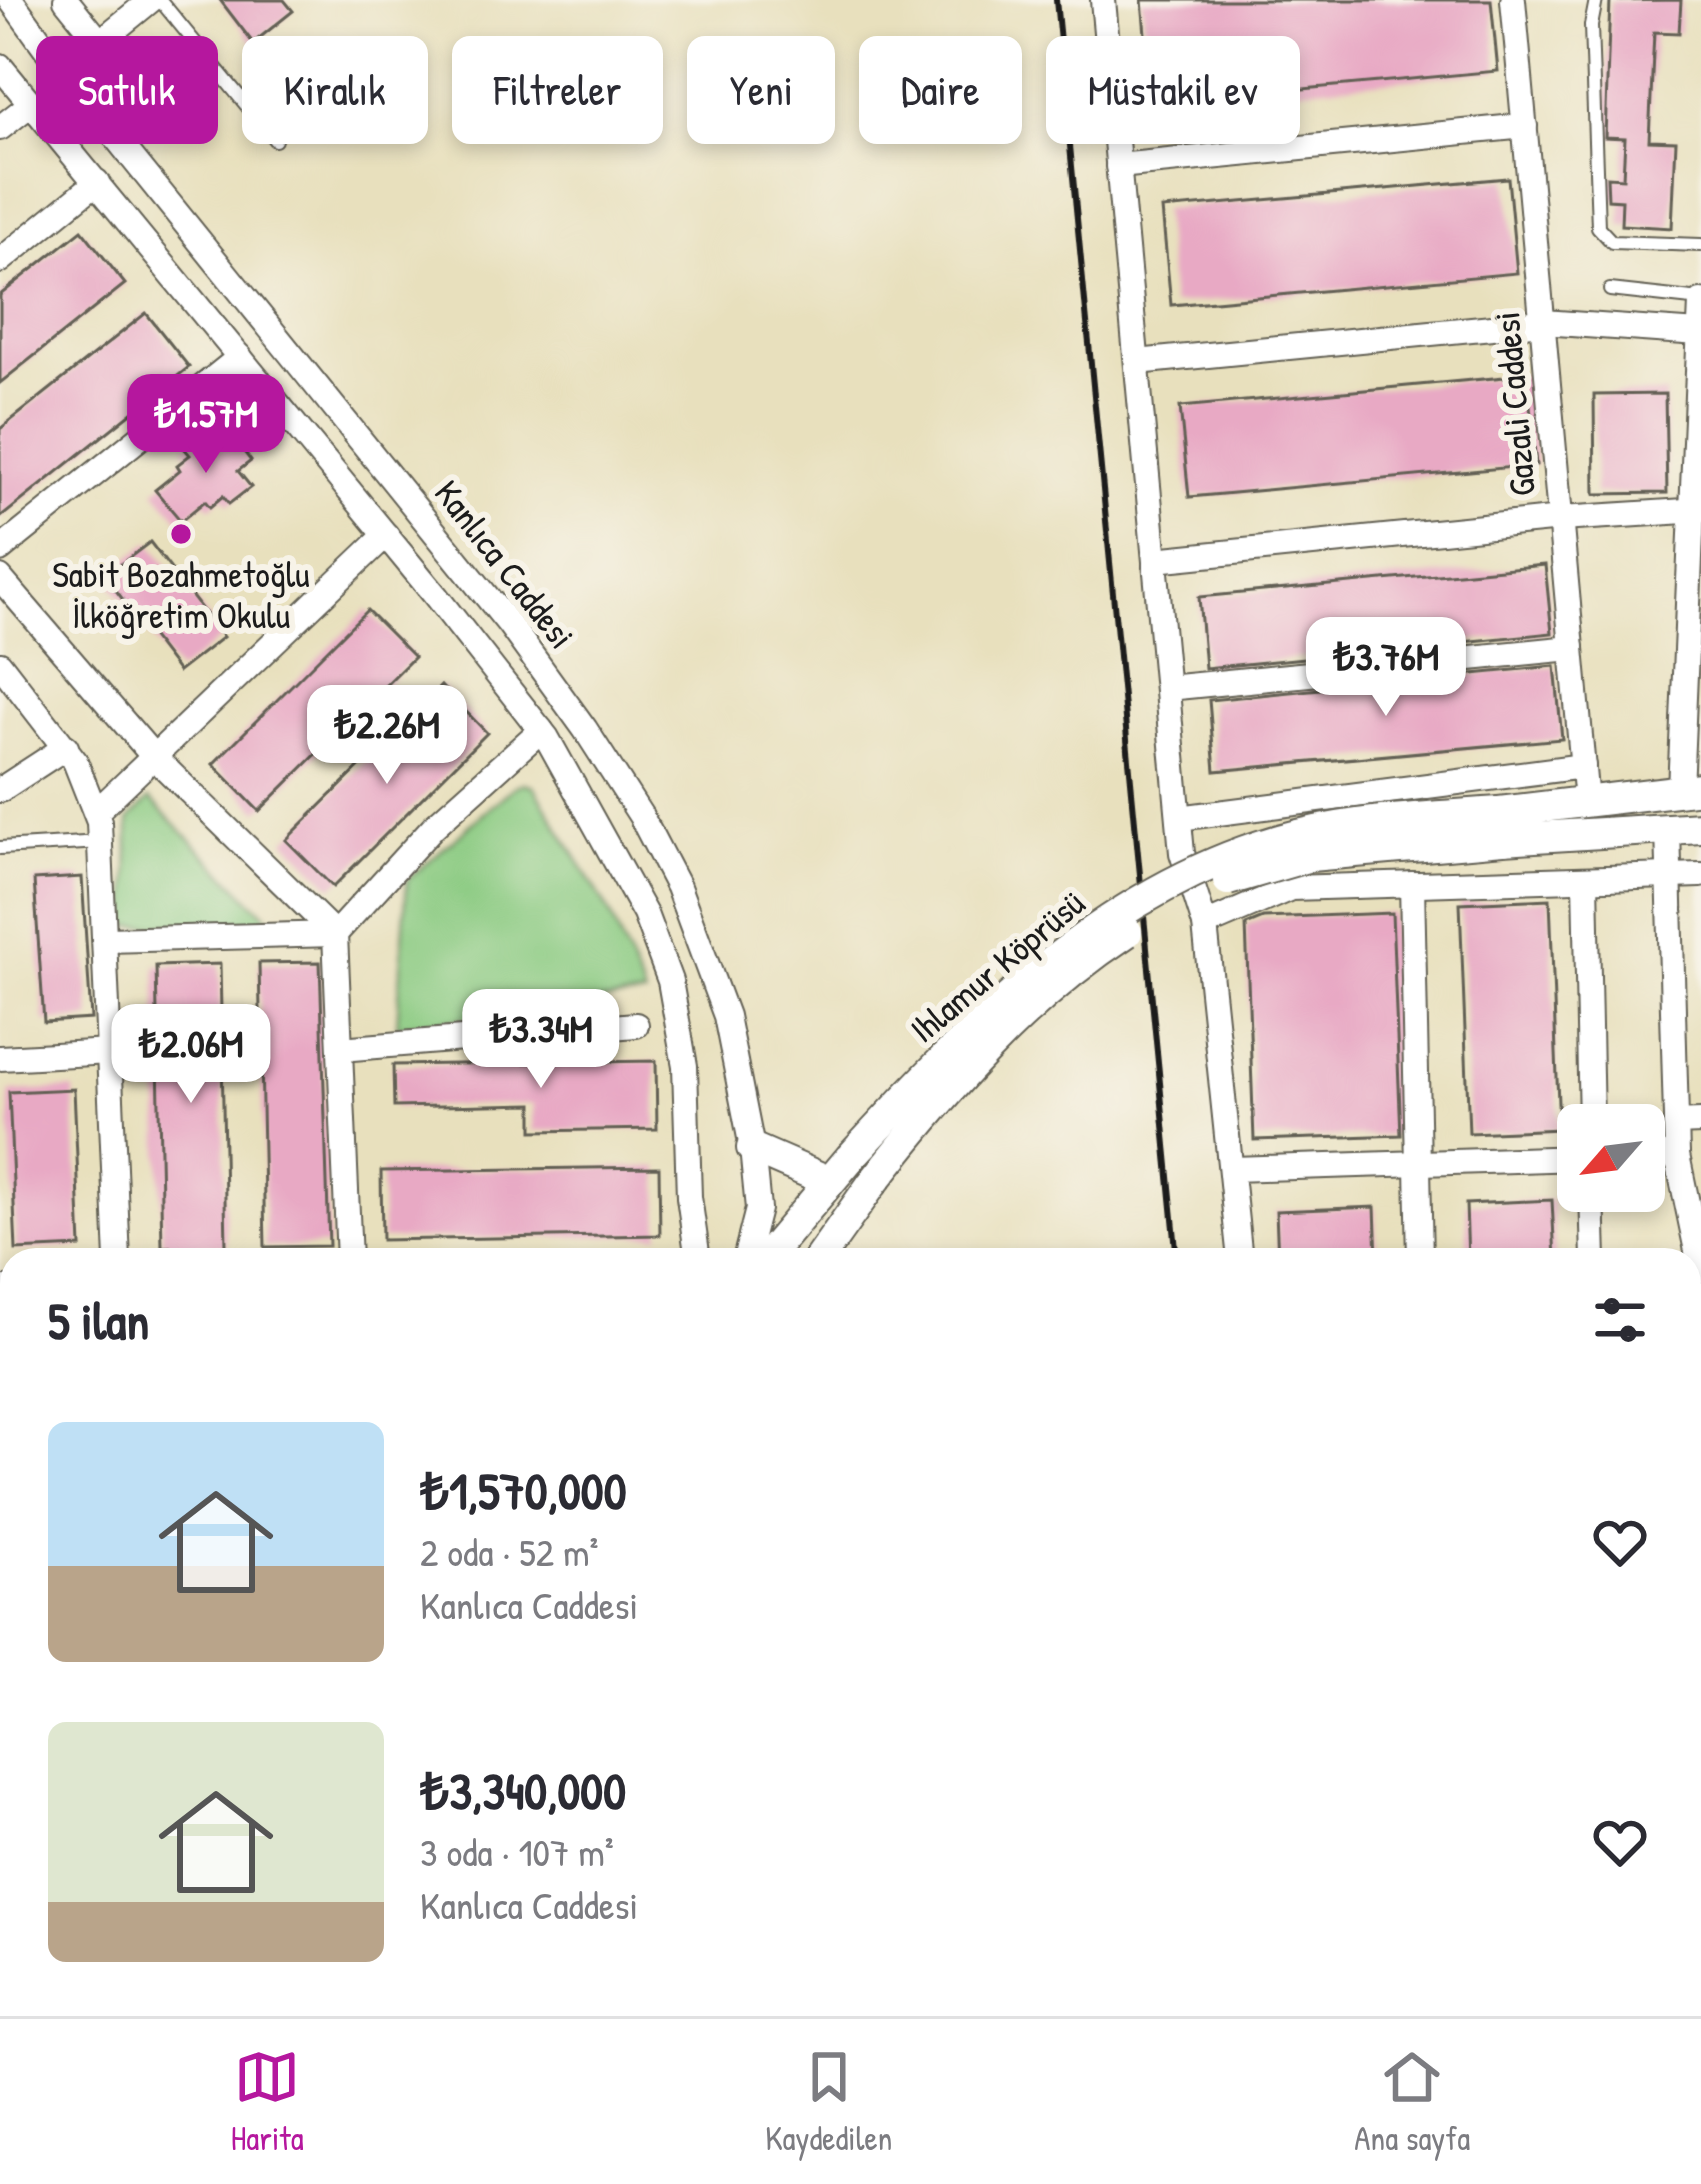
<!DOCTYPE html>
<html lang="tr">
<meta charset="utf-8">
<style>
:root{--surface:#fff;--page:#f2f2f3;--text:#2b2b33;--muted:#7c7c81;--line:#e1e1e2;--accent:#b5179e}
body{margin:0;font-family:"Patrick Hand",sans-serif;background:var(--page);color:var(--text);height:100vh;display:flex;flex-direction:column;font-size:45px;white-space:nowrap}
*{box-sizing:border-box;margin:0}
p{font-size:39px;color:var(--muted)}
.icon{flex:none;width:66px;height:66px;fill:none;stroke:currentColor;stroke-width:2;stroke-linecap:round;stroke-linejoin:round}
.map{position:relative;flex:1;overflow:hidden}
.sheet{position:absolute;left:0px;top:1248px;width:1701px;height:768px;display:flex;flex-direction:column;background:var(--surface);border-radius:36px 36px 0 0;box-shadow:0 6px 18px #0003}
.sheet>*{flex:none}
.guide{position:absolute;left:36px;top:36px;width:1629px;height:108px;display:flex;gap:24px}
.needle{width:78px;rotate:242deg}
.controls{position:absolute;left:1557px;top:1104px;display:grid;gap:24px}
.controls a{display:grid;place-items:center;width:108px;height:108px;border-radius:18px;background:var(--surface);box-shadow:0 6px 18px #0003;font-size:60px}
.price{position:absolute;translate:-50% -102px;padding:0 27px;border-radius:24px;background:#fff;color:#222;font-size:39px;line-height:78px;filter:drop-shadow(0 3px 6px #0008)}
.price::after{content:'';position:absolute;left:50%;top:72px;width:36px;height:27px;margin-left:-18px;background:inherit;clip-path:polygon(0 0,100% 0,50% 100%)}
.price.selected{background:var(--accent);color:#fff}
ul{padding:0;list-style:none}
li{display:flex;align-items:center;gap:36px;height:300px;padding:0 48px}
li span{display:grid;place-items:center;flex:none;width:336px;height:240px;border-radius:18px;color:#555}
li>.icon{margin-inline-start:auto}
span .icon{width:144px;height:144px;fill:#fffc;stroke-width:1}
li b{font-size:51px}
h2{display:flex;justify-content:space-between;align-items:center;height:144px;padding:0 48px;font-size:51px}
.pill{padding:0 42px;border-radius:18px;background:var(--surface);box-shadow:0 6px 18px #0003;font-size:42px;line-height:108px}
.pill.selected{background:var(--accent);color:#fff}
.tabs{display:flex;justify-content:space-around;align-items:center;height:168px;border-top:3px solid var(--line);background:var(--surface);font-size:33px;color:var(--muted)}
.tabs a{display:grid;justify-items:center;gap:6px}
.tabs .selected{color:var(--accent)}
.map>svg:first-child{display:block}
</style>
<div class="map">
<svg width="1701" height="2016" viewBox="0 0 1701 2016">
<rect width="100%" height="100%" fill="#f7f3e8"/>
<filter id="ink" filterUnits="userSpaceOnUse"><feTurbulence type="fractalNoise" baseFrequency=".00833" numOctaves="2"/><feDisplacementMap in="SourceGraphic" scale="24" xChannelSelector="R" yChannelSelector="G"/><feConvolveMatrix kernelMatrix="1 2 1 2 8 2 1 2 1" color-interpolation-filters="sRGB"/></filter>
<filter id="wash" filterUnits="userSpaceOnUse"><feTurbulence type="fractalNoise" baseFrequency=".004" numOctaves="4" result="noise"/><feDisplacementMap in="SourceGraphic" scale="48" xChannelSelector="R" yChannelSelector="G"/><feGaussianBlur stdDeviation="2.7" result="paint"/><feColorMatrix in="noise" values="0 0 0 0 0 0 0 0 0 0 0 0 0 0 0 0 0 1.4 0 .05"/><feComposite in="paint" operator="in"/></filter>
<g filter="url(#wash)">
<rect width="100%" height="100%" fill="#e8e0bd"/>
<g fill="#8aca81" stroke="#53734e" stroke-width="3">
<polygon points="524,783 534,786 608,910 645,996 397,1026 407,880 515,786"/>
<polygon points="150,799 275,924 128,926 129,820"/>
<polygon points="12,1649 12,2004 330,2004 331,2016 0,2016 0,1650"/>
</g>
<g id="blocks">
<g fill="#e8a9c4">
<polygon points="220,0 284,0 293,11 253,43"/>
<polygon points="1142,0 1491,0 1498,71 1151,103"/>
<polygon points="1681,0 1679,33 1654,32 1649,140 1676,141 1672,228 1621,225 1622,200 1608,199 1607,177 1623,178 1625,138 1605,137 1610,1"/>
<polygon points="1508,178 1517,273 1171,305 1162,209"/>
<polygon points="82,230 125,284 0,383 0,295"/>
<polygon points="146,313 189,367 0,518 0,429"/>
<polygon points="1527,375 1536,465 1189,497 1180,407"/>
<polygon points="1665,394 1667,493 1595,494 1594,395"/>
<polygon points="205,430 218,447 232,436 251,461 238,471 251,487 229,504 223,496 210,507 205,501 181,521 155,490 180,470 177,465 190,455 183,447"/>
<polygon points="150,542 223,637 178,672 105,576"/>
<polygon points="1545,565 1552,633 1205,668 1199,597"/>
<polygon points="367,610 414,657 259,811 213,764"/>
<polygon points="1555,666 1562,739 1215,771 1209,700"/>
<polygon points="441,686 487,733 333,887 286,840"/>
<polygon points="82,877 91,1019 44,1022 34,880"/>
<polygon points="1550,899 1559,1129 1469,1133 1460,903"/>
<polygon points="1392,913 1401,1135 1254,1140 1246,925 1263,918"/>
<polygon points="320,962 329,1246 265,1247 259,963"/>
<polygon points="220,964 226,1246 162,1247 156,966"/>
<polygon points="656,1061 657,1129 533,1131 533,1104 394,1107 393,1065"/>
<polygon points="74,1089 81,1247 16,1250 9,1092"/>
<polygon points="659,1167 660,1235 382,1240 381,1171"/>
<polygon points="1552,1200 1555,1260 1468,1260 1466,1204"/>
<polygon points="1375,1207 1377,1260 1278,1260 1276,1211"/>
</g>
</g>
</g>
<g filter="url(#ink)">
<use href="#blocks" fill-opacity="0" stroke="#636154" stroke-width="3"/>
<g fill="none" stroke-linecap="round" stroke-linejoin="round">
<g stroke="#636154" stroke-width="16">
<g id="service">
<polyline points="160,0 275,140"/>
<polyline points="1596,0 1591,26 1598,227 1612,242 1701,245"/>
<polyline points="1610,290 1701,300"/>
<polyline points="0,848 101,842"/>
</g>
</g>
<g stroke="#636154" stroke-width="28">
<g id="minor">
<polyline points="11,0 63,72 509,624 585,729 641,816 678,887 726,1016 752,1148 758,1209 745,1260"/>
<polyline points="66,0 100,42"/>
<polyline points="1103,0 1182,853 1205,925 1240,1260"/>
<polyline points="1513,0 1586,802"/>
<polyline points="0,66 435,595 547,738 645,914 670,981 685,1066 689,1197 698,1260"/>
<polyline points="63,72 151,0"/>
<polyline points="0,128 32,103"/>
<polyline points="1118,166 1525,126"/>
<polyline points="0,261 97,182"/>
<polyline points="1137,362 1543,322 1699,333"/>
<polyline points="0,550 240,357"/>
<polyline points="1155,560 1561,519 1701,510"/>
<polyline points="0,578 154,757 335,934 349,1260"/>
<polyline points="0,664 75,761 99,822 118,1260"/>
<polyline points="1167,688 1572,648"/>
<polyline points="0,790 66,747"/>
<polyline points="1680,790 1701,302"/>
<polyline points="96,812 386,535"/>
<polyline points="1179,818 1583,766"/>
<polyline points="1668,829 1677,1155 1701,1270"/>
<polyline points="1586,879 1591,1125"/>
<polyline points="1412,884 1420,1260"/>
<polyline points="1205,925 1291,888 1701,875"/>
<polyline points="106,940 335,934 434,826 541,730"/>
<polyline points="340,1049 636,1025"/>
<polyline points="0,1058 110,1052"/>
<polyline points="1676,1123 1701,1122"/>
<polyline points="1644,1156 1677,1155"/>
<polyline points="1233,1169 1578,1158"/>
<polyline points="1592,1191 1594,1260"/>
<polyline points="0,1289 12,1289"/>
<polyline points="0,1443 12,1442"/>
<polyline points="1689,1620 1701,1620"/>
<polyline points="0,1626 12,1626"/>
<polyline points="1689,1806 1701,1806"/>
<polyline points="1689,1993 1701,1993"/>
<polyline points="359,2004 360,2016"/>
<polyline points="596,2004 597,2016"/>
<polyline points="710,2004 711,2016"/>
<polyline points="805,2004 806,2016"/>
<polyline points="898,2004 899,2016"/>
<polyline points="989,2004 990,2016"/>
<polyline points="1081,2004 1083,2016"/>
<polyline points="1297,2006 1358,2004"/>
</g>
</g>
<g stroke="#636154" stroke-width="34">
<g id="tertiary">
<polyline points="1499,812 1701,788"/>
<polyline points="1503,839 1701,827"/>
<polyline points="752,1148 828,1181"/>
<polyline points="764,1260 850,1158"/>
<polyline points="818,1260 872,1184"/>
<polyline points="0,1344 12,1343"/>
<polyline points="0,1387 12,1386"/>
</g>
</g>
<use href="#service" stroke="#fff" stroke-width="12"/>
<use href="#minor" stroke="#fff" stroke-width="24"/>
<use href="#tertiary" stroke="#fff" stroke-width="30"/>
<g stroke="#1c1c1c" stroke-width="6">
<polyline points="1056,0 1177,1260"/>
<polyline points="1249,2004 1250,2016"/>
</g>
<g stroke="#636154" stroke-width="34" stroke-linecap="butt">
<g id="tertiary-bridge">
<polyline points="1228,880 1310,856 1503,839"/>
<path d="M850 1158C974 1022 1113 880 1298 835 1364 819 1432 817 1499 812"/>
<path d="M872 1184C945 1090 1026 998 1127 932"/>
</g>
</g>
<use href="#tertiary-bridge" stroke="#fff" stroke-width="30"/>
</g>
</g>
<circle fill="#b5179e" stroke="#f7f3e8" stroke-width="4.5" cx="181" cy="534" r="12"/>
<g text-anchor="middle" stroke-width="12" stroke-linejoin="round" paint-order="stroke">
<g font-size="36" fill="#1c1c1c" stroke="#f7f3e8">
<text transform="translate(1514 404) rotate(-95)" y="13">Gazali Caddesi</text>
<text transform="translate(505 564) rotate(52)" y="13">Kanlıca Caddesi</text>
<text transform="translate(997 966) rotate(-40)" y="13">Ihlamur Köprüsü</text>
</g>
<g font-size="36" fill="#1c1c1c" stroke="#f7f3e8">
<text x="181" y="587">Sabit Bozahmetoğlu<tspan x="181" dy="41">İlköğretim Okulu</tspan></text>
</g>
</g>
</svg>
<div class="controls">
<a><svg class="needle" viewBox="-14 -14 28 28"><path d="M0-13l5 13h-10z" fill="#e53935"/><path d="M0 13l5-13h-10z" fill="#7c7c81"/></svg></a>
</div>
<b class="price selected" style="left:206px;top:476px">₺1.57M</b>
<b class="price" style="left:1386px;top:719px">₺3.76M</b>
<b class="price" style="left:387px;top:787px">₺2.26M</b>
<b class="price" style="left:541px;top:1091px">₺3.34M</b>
<b class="price" style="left:191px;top:1106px">₺2.06M</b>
<div class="guide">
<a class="pill selected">Satılık</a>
<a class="pill">Kiralık</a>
<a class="pill">Filtreler</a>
<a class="pill">Yeni</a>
<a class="pill">Daire</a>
<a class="pill">Müstakil ev</a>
</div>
<section class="sheet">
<h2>5 ilan<svg class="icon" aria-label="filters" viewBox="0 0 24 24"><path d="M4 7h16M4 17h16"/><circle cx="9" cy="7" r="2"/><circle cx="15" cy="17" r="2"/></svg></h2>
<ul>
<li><span style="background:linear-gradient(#bfe0f5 60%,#b9a48a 0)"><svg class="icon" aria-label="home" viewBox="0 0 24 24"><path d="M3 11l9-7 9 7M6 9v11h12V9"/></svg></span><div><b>₺1,570,000</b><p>2 oda · 52 m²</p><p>Kanlıca Caddesi</p></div><svg class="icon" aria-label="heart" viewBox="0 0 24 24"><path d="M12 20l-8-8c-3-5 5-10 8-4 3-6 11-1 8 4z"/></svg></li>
<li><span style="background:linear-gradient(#dfe7d0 75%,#b9a48a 0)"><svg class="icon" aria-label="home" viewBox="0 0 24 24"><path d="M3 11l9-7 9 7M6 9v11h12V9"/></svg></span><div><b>₺3,340,000</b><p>3 oda · 107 m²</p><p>Kanlıca Caddesi</p></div><svg class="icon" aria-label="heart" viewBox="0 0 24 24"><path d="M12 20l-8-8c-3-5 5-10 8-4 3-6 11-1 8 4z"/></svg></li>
</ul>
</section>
</div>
<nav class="tabs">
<a class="selected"><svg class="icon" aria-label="map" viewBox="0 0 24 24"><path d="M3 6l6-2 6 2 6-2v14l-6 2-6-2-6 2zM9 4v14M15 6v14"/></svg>Harita</a>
<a><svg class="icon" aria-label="saved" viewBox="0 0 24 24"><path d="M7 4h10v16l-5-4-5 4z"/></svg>Kaydedilen</a>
<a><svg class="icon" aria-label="home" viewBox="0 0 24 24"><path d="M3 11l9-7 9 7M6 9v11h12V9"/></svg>Ana sayfa</a>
</nav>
